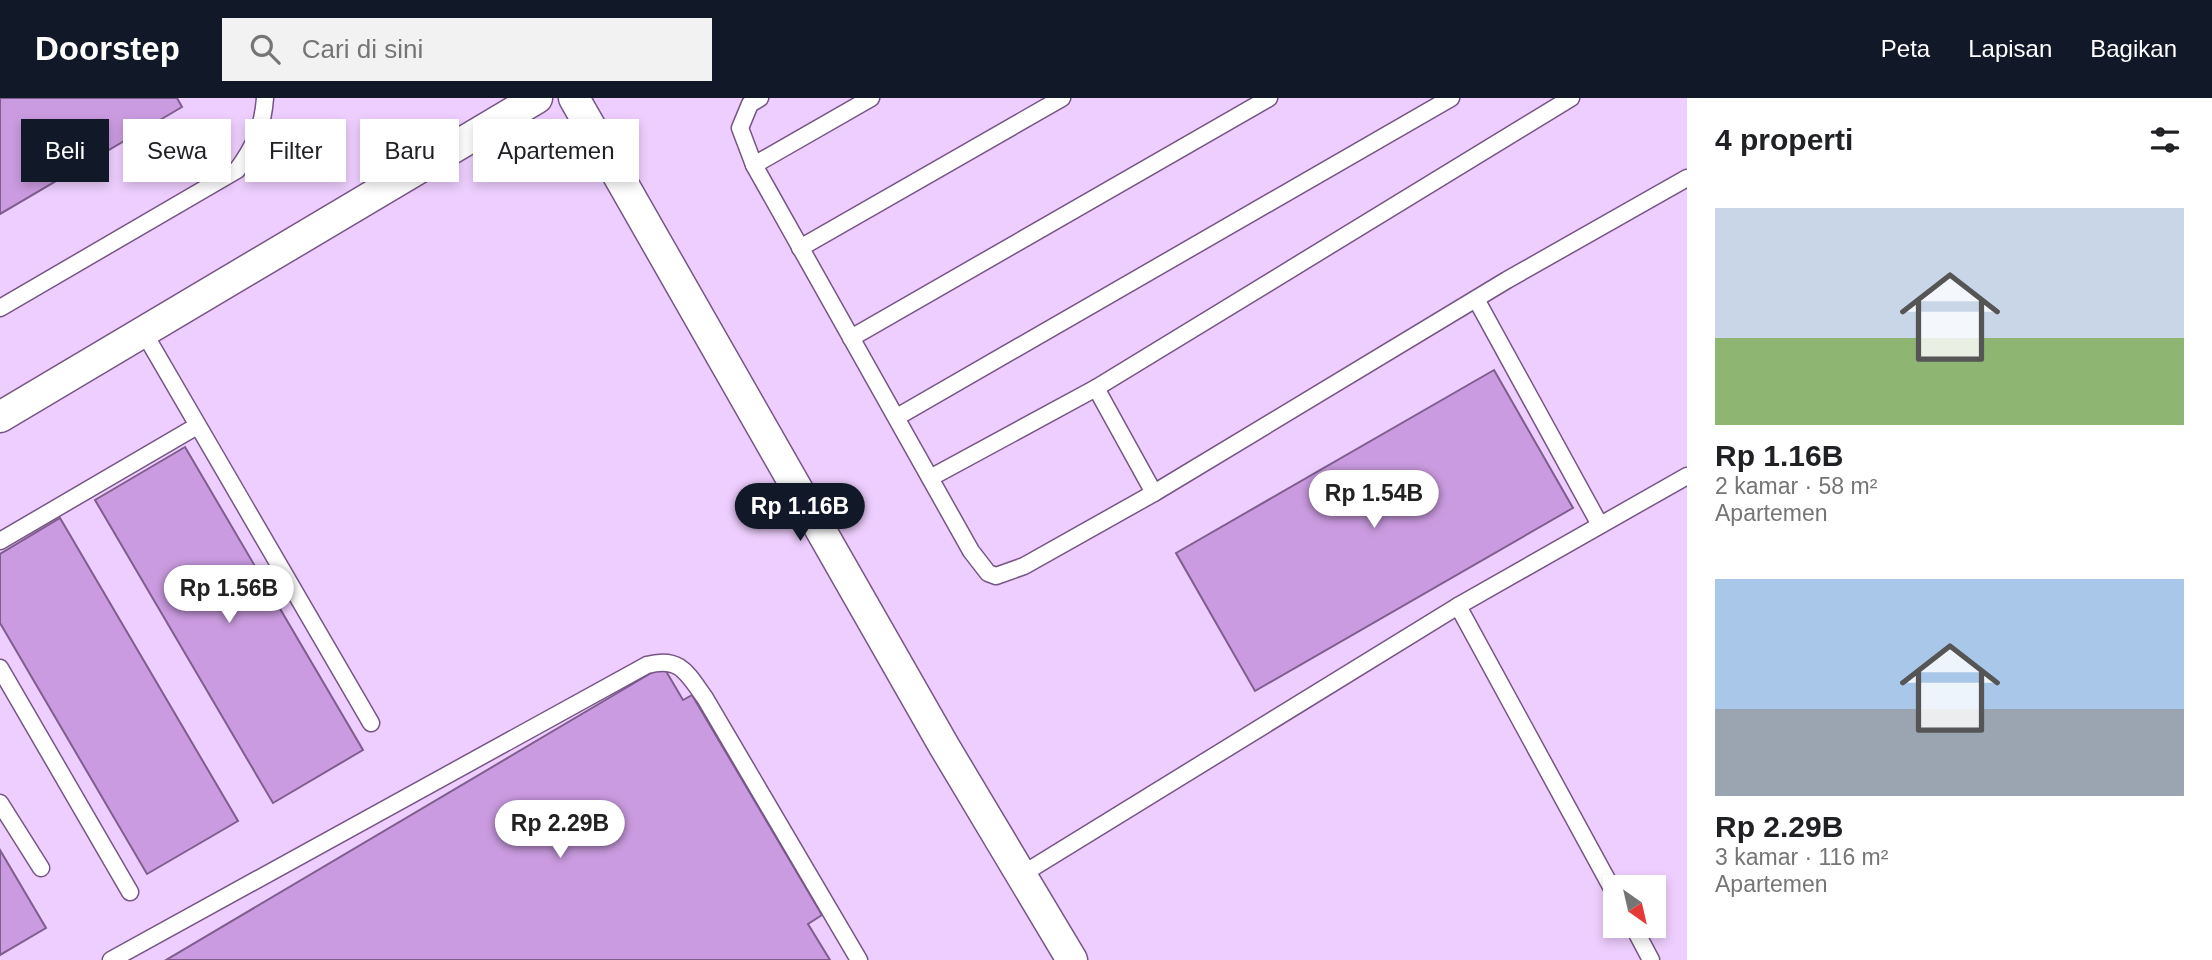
<!DOCTYPE html>
<html lang="id">
<meta charset="utf-8">
<style>
:root{--surface:#fff;--page:#f2f2f2;--text:#202124;--muted:#757577;--accent:#111827}
body{margin:0;font-family:Helvetica,sans-serif;background:var(--page);color:var(--text);height:100vh;display:flex;flex-direction:column;font-size:26px;white-space:nowrap}
*{box-sizing:border-box;margin:0}
p{font-size:23px;color:var(--muted)}
.icon{flex:none;width:38px;height:38px;fill:none;stroke:currentColor;stroke-width:2;stroke-linecap:round;stroke-linejoin:round}
.map{position:relative;flex:1;overflow:hidden}
.details{display:flex;flex-direction:column;background:var(--surface);width:525px}
.details>*{flex:none}
.guide{position:absolute;left:21px;top:21px;width:665px;height:63px;display:flex;gap:14px}
.needle{width:46px;rotate:146deg}
.buttons{position:absolute;left:1603px;top:777px;display:grid;gap:14px}
.buttons a{display:grid;place-items:center;width:63px;height:63px;border-radius:0px;background:var(--surface);box-shadow:0 4px 10px #0003;font-size:35px}
.price{position:absolute;translate:-50% -60px;padding:0 16px;border-radius:24px;background:#fff;color:#222;font-size:23px;line-height:46px;filter:drop-shadow(0 2px 4px #0008)}
.price::after{content:'';position:absolute;left:50%;top:42px;width:21px;height:16px;margin-left:-10px;background:inherit;clip-path:polygon(0 0,100% 0,50% 100%)}
.price.selected{background:var(--accent);color:#fff}
ul{padding:0;list-style:none}
li{display:grid;align-content:center;gap:14px;height:371px;padding:0 28px}
li span{display:grid;place-items:center;height:217px;border-radius:0px;color:#555}
li>.icon{margin-inline-start:auto}
span .icon{width:126px;height:126px;fill:#fffc;stroke-width:1}
li b{font-size:30px}
h2{display:flex;justify-content:space-between;align-items:center;height:84px;padding:0 28px;font-size:30px}
.tag{padding:0 24px;border-radius:0px;background:var(--surface);box-shadow:0 4px 10px #0003;font-size:24px;line-height:63px}
.tag.selected{background:var(--accent);color:#fff}
header{display:flex;align-items:center;gap:42px;box-sizing:border-box;height:98px;padding:0 35px;background:var(--accent);color:#fff}
header strong{font-size:33px}
nav{display:flex;gap:38px;margin-inline-start:auto;font-size:24px}
.search{width:490px;height:63px;background:var(--page);display:flex;align-items:center;gap:18px;box-sizing:border-box;padding:0 24px;border-radius:0px;color:var(--muted);font-size:26px}
main{display:flex;flex:1;min-height:0}
.map>svg:first-child{display:block}
</style>
<header>
<strong>Doorstep</strong>
<div class="search"><svg class="icon" aria-label="search" viewBox="0 0 24 24"><circle cx="10" cy="10" r="6"/><path d="M15 15l6 6"/></svg>Cari di sini</div>
<nav><a>Peta</a><a>Lapisan</a><a>Bagikan</a></nav>
</header>
<main>
<div class="map">
<svg width="1687" height="862" viewBox="0 0 1687 862">
<rect width="100%" height="100%" fill="#f4defe"/>
<path fill="#eecefe" fill-rule="evenodd" d="M0 0H1687V862H0ZM1615 789H1654V828H1615Z"/>
<g fill="#ca9be0" stroke="#7f5e8e" stroke-width="2">
<polygon points="0,0 177,0 182,9 0,116"/>
<polygon points="1494,272 1573,410 1255,593 1176,455"/>
<polygon points="185,349 363,652 273,705 95,402"/>
<polygon points="60,420 238,723 147,776 0,525 0,456"/>
<polygon points="663,568 683,602 692,597 822,817 808,826 830,862 166,862"/>
<polygon points="0,752 46,830 0,857"/>
</g>
<g fill="none" stroke-linecap="round" stroke-linejoin="round">
<g stroke="#765685" stroke-width="19">
<g id="service">
<polyline points="760,0 750,6 740,30 754,67 971,453 988,475 996,478 1024,468 1154,395 1507,182 1687,80"/>
<polyline points="754,67 871,0"/>
<polyline points="800,150 1062,0"/>
<polyline points="1476,201 1600,427"/>
<path d="M0 210 237 72C254 49 263 29 265 0"/>
<polyline points="143,233 371,625"/>
<polyline points="851,240 1269,0"/>
<polyline points="1096,290 1154,395"/>
<polyline points="897,319 1451,0"/>
<polyline points="930,380 1096,290 1571,0"/>
<polyline points="0,443 197,328"/>
<polyline points="1458,508 1615,796"/>
<polyline points="0,570 130,794"/>
<polyline points="0,705 41,770"/>
<polyline points="1021,777 1458,508 1687,378"/>
<polyline points="1633,828 1651,862"/>
<path d="M111 862 647 567C680 558 687 575 705 600L859 862"/>
</g>
</g>
<g stroke="#765685" stroke-width="33">
<g id="minor">
<polyline points="574,0 944,648 1072,862"/>
<polyline points="0,319 537,0"/>
</g>
</g>
<use href="#service" stroke="#fff" stroke-width="16"/>
<use href="#minor" stroke="#fff" stroke-width="30"/>
</g>
</svg>
<div class="buttons">
<a><svg class="needle" viewBox="-14 -14 28 28"><path d="M0-13l5 13h-10z" fill="#e53935"/><path d="M0 13l5-13h-10z" fill="#757577"/></svg></a>
</div>
<b class="price" style="left:1374px;top:432px">Rp 1.54B</b>
<b class="price selected" style="left:800px;top:445px">Rp 1.16B</b>
<b class="price" style="left:229px;top:527px">Rp 1.56B</b>
<b class="price" style="left:560px;top:762px">Rp 2.29B</b>
<div class="guide">
<a class="tag selected">Beli</a>
<a class="tag">Sewa</a>
<a class="tag">Filter</a>
<a class="tag">Baru</a>
<a class="tag">Apartemen</a>
</div>
</div>
<section class="details">
<h2>4 properti<svg class="icon" aria-label="filters" viewBox="0 0 24 24"><path d="M4 7h16M4 17h16"/><circle cx="9" cy="7" r="2"/><circle cx="15" cy="17" r="2"/></svg></h2>
<ul>
<li><span style="background:linear-gradient(#c9d6e8 60%,#8fb573 0)"><svg class="icon" aria-label="home" viewBox="0 0 24 24"><path d="M3 11l9-7 9 7M6 9v11h12V9"/></svg></span><div><b>Rp 1.16B</b><p>2 kamar · 58 m²</p><p>Apartemen</p></div></li>
<li><span style="background:linear-gradient(#a9c7e8 60%,#9aa5b1 0)"><svg class="icon" aria-label="home" viewBox="0 0 24 24"><path d="M3 11l9-7 9 7M6 9v11h12V9"/></svg></span><div><b>Rp 2.29B</b><p>3 kamar · 116 m²</p><p>Apartemen</p></div></li>
</ul>
</section>
</main>
